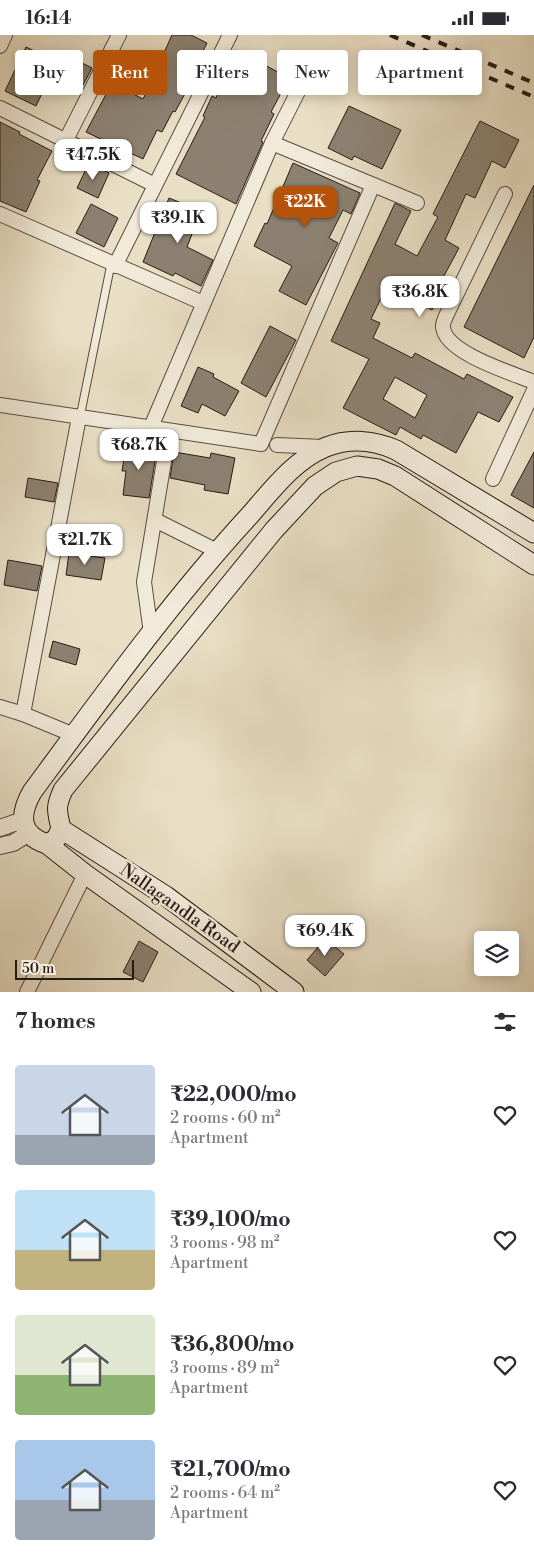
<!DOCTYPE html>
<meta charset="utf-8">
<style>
:root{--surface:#fff;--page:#f7f7f7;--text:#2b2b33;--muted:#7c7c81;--accent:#b45309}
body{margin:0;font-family:"Libre Bodoni",serif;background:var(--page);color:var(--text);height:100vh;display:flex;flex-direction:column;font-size:19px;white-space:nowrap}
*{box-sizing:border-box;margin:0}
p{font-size:16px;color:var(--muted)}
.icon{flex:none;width:28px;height:28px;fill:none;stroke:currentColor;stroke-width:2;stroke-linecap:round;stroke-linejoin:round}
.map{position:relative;height:957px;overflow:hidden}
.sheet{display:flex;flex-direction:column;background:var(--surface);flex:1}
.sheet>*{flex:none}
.banner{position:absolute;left:15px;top:15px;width:505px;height:45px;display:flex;gap:10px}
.buttons{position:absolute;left:474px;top:896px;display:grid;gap:10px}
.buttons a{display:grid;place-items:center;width:45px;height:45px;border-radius:5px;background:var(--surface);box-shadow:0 2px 12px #0003;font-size:25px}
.scale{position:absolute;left:15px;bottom:12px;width:119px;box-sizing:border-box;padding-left:5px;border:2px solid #271b16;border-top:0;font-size:14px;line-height:18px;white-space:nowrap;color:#271b16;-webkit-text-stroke:4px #f1ead9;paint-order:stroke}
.price{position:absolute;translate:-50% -42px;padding:0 11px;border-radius:10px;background:#fff;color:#222;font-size:16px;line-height:32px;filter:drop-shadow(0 1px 2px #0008)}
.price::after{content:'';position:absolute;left:50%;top:30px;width:15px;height:11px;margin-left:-8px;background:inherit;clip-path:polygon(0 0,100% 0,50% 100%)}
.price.on{background:var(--accent);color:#fff}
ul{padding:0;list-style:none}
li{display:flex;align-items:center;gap:15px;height:125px;padding:0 15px}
li span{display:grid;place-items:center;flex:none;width:140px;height:100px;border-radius:5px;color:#555}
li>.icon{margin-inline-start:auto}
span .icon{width:60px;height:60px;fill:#fffc;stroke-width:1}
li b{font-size:21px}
h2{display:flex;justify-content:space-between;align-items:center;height:60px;padding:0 15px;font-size:21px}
.pill{padding:0 18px;border-radius:5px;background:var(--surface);box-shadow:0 2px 12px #0003;font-size:18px;line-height:45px}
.pill.on{background:var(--accent);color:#fff}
.status{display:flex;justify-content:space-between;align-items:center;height:35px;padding:0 25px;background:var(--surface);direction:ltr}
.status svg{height:14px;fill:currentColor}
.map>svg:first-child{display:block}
</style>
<div class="status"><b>16:14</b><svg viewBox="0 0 49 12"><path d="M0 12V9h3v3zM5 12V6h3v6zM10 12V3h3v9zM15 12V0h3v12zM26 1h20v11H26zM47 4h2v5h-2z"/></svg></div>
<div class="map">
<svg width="534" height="957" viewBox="0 0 534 957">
<rect width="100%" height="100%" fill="#e9dfc5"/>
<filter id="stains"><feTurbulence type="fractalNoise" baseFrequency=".004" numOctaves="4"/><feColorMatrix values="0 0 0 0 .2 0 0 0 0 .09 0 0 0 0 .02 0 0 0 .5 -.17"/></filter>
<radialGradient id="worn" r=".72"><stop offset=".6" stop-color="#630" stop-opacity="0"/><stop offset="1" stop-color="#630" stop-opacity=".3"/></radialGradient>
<g fill="#8c8171" stroke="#271b16" fill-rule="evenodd">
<polygon points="172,0 191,0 207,8 191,41 194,42 175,77 173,76 162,97 157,95 143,124 86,97 112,48 143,64 164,23 162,22"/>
<polygon points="26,12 57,27 36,71 5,56"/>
<polygon points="236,15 262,26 261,28 289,43 271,77 274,79 261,106 263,107 236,169 176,139 205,82 203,81 212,61 216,63"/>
<polygon points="64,19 92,33 82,52 54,39"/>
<polygon points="349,71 401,95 382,134 354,121 352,125 328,113"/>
<path d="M480 86 519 105 505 133 492 126 475 163 466 159 445 205 459 213 437 254 442 257 432 275 387 251 371 284 380 288 373 303 412 323 415 318 464 344 467 339 513 362 499 387 478 377 456 418 423 400 421 404 400 392 396 400 343 373 369 324 331 306 395 168 411 176 395 209 417 221 438 182 433 179ZM395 342 427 360 415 383 383 364Z"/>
<polygon points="0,87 20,97 19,99 52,116 37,145 40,146 26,177 0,166"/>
<polygon points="89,128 109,138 98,163 77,153"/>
<polygon points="293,128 360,158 351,179 343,175 329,203 338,208 306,270 279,256 292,231 254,211 265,188 267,189"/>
<polygon points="534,150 534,302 524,323 464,292"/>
<polygon points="169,163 201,176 187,212 213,225 201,251 175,238 173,241 143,227"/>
<polygon points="91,169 118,183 104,212 76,198"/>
<polygon points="270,291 296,305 266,362 241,348"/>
<polygon points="198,332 214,339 213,342 239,356 225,381 202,369 198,378 181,371"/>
<polygon points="126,410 157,414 149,463 123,460 126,436 122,436"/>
<polygon points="174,417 210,423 211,418 235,423 228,459 204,455 205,450 170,443"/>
<polygon points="534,417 534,473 511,460"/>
<polygon points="28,443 58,448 54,467 25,462"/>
<polygon points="69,518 105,523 101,545 66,540"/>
<polygon points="8,525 42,531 37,556 4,550"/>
<polygon points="53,606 80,614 76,630 49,622"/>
<polygon points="325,904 344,919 325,941 307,925"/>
<polygon points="139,906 158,917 143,947 123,937"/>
</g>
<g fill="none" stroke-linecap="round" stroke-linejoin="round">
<g stroke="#584c42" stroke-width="9">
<polyline id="service" points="80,382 111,229"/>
</g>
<g stroke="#584c42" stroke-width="16">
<g id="minor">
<polyline points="0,11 5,0"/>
<polyline points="0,73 155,150"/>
<polyline points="66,105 119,0"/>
<polyline points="272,108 417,168"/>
<path d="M505 159 446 281C445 284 442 289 443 292 445 318 512 338 534 347"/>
<polyline points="0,179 203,268"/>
<polyline points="115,231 230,0"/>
<polyline points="0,370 261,409 373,150"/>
<polyline points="151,392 272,108 313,27"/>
<polyline points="277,410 324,412"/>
<polyline points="493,444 534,355"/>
<polyline points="155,485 217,516"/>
<polyline points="151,598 144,547 169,396"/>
<polyline points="0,672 23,679 74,700"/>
<polyline points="23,679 79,382"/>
<polyline points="27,957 85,839"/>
</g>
</g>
<g stroke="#584c42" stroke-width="18">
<g id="tertiary">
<polyline points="0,793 23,785"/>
<polyline points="0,811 13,808 29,798"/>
</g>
</g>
<g stroke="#271b16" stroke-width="21">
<g id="secondary">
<path d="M534 498 396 415C374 405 349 403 326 412 294 425 272 455 250 480 171 566 102 662 32 757 19 780 19 800 47 809L56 804 61 794C57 775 55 773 63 755L274 495 315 451 336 437 357 431 378 434 395 441 534 530"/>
<polyline points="61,794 166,861 294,957"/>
<polyline points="47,809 85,839 251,957"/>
</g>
</g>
<use href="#service" stroke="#f1ead9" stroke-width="7"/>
<use href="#minor" stroke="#f1ead9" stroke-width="14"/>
<use href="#tertiary" stroke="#f1ead9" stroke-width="16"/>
<use href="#secondary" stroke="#f1ead9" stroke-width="19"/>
<g stroke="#271b16" stroke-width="4" stroke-dasharray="9 9" stroke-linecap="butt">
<polyline points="390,0 534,62"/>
<polyline points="422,0 534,48"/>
</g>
</g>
<g text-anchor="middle" stroke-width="5" stroke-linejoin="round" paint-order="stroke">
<g font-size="18" fill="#271b16" stroke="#f1ead9">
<text transform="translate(180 873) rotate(35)" y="6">Nallagandla Road</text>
</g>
</g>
<rect width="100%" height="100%" filter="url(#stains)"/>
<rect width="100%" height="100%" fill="url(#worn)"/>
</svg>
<div class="buttons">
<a><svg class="icon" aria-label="layers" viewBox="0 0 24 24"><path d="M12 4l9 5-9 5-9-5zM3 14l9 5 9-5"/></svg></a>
</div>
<div class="scale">50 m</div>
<b class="price" style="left:93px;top:146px">₹47.5K</b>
<b class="price on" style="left:305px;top:193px">₹22K</b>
<b class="price" style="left:178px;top:209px">₹39.1K</b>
<b class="price" style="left:420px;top:283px">₹36.8K</b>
<b class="price" style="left:139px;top:436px">₹68.7K</b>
<b class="price" style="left:85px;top:531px">₹21.7K</b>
<b class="price" style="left:325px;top:922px">₹69.4K</b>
<div class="banner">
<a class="pill">Buy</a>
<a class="pill on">Rent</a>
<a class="pill">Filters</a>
<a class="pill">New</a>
<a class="pill">Apartment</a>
</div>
</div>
<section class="sheet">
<h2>7 homes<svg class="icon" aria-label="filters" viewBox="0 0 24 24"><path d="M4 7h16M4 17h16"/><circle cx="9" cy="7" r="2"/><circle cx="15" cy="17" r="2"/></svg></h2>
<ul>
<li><span style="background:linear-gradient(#c9d6e8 70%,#9aa5b1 0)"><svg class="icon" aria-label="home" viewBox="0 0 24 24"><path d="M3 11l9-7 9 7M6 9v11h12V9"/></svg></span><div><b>₹22,000/mo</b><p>2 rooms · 60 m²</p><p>Apartment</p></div><svg class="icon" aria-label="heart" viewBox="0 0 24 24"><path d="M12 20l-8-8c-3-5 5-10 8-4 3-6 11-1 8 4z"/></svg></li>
<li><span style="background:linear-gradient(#bfe0f5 60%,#c2b280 0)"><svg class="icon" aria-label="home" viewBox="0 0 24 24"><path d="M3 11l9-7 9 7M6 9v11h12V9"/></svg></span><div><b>₹39,100/mo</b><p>3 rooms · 98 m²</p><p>Apartment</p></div><svg class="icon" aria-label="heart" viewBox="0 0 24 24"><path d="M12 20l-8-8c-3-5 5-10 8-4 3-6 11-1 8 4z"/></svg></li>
<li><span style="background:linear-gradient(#dfe7d0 60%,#8fb573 0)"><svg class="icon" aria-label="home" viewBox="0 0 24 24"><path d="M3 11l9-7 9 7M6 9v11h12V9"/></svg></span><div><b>₹36,800/mo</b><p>3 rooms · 89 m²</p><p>Apartment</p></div><svg class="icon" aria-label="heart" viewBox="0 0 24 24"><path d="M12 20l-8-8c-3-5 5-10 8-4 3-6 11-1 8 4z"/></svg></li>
<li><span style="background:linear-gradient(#a9c7e8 60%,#9aa5b1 0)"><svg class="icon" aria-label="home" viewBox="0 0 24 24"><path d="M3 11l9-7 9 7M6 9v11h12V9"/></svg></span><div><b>₹21,700/mo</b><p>2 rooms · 64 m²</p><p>Apartment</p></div><svg class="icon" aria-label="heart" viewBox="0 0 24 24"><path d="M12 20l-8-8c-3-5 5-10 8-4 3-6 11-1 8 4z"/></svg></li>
</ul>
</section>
